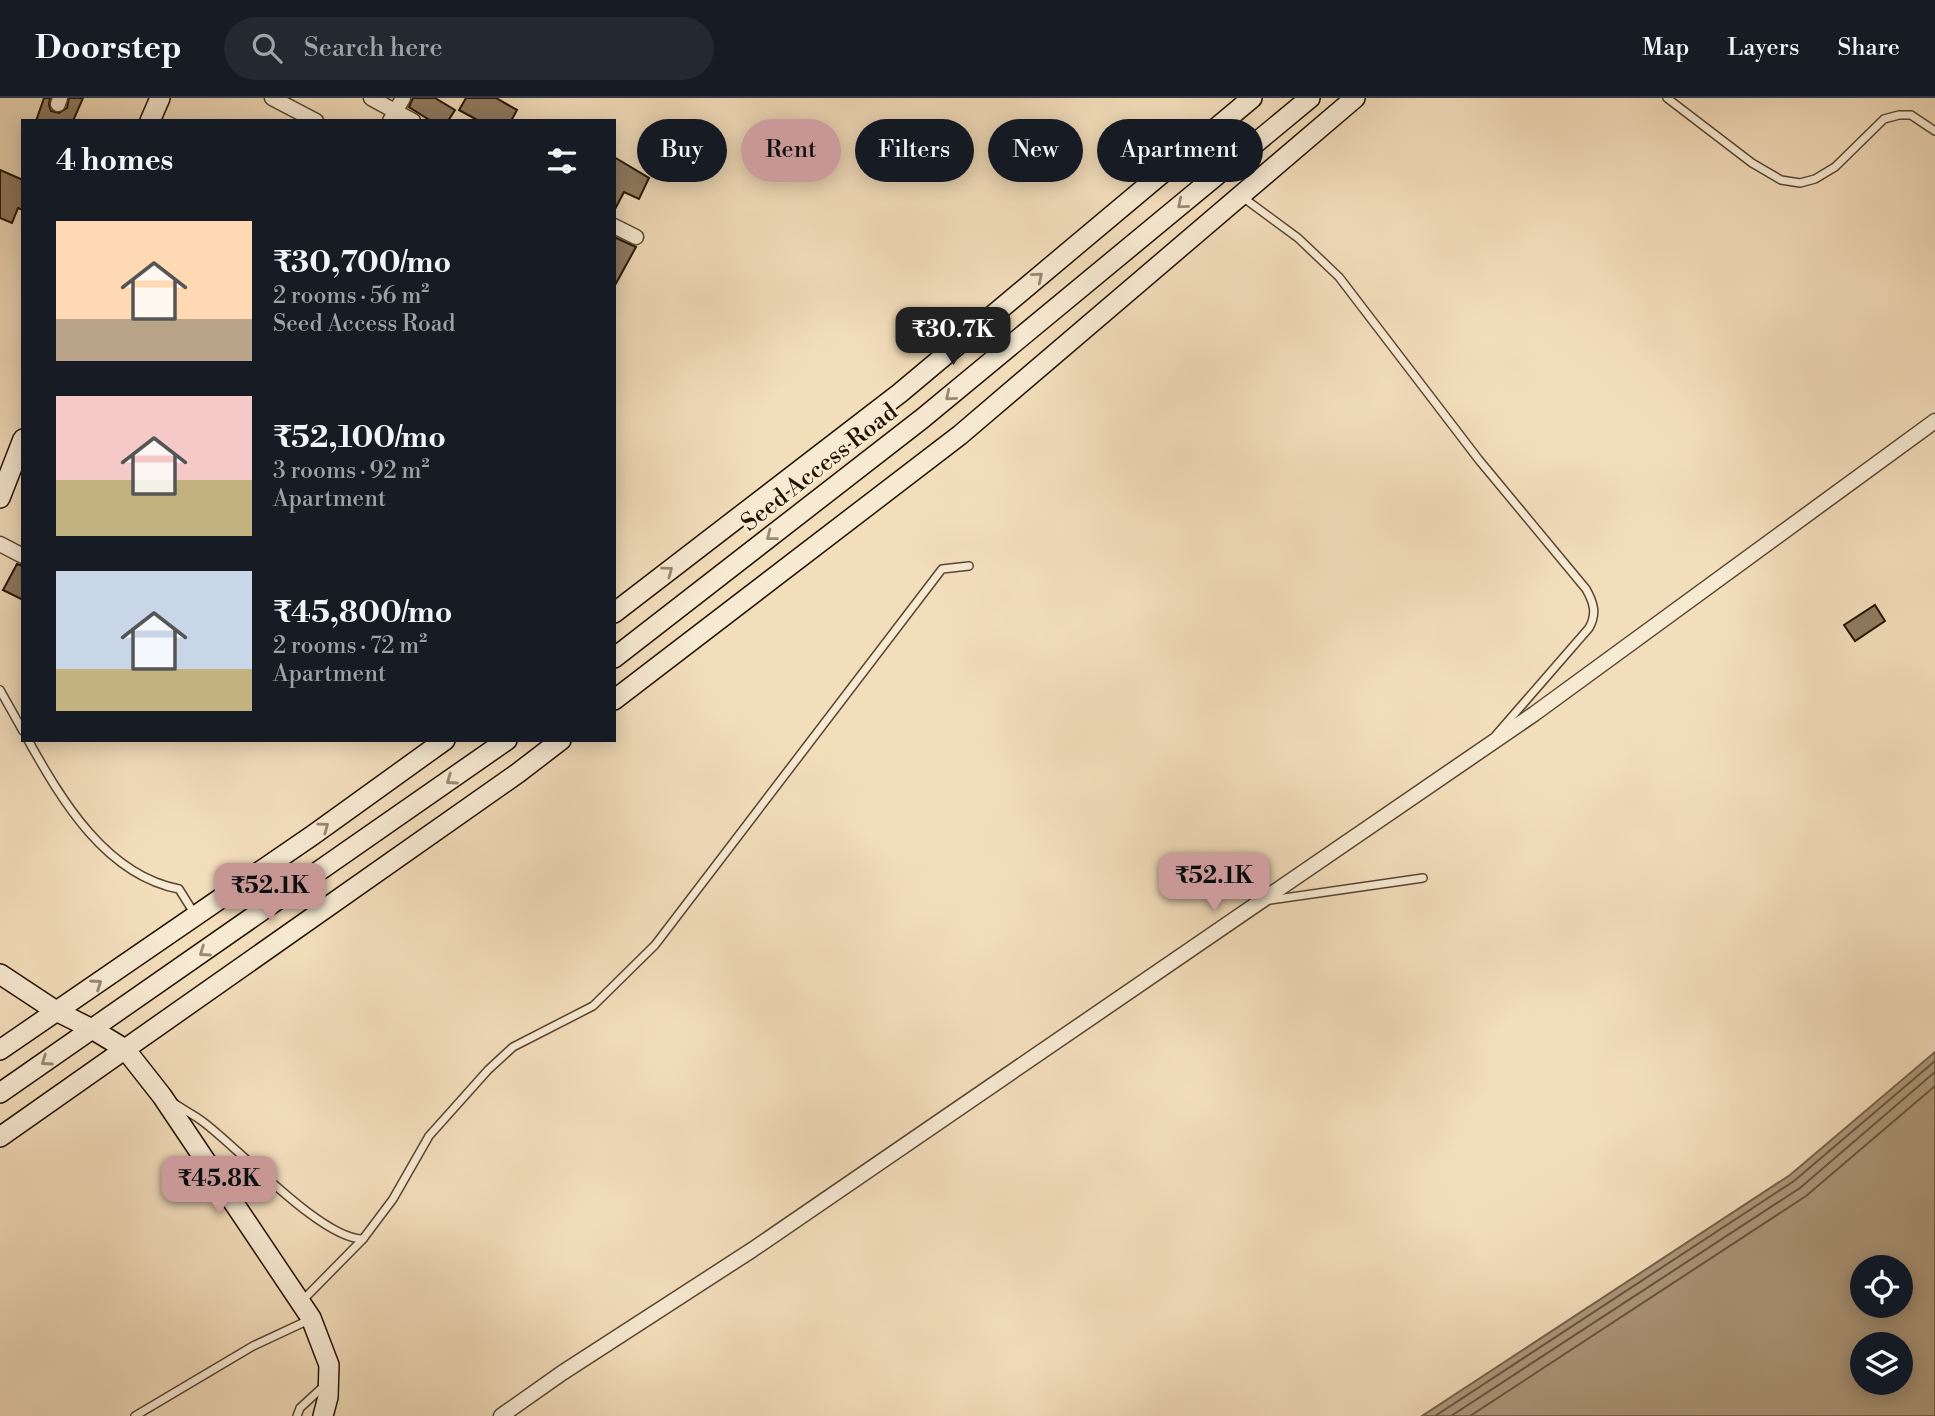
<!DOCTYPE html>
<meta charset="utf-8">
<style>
:root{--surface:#171b24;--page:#242831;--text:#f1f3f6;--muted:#9ea1a6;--line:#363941;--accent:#c59692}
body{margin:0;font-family:"Libre Bodoni",serif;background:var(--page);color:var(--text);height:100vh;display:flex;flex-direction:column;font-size:26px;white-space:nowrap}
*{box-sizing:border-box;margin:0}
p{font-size:23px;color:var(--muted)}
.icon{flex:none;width:38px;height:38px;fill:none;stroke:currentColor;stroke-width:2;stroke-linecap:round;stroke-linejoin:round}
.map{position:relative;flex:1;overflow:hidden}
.panel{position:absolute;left:21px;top:21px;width:595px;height:623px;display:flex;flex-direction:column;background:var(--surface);border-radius:0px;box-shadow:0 4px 18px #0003}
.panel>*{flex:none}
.top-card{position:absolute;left:637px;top:21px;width:665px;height:63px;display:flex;gap:14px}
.fabs{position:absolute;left:1850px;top:1157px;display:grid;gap:14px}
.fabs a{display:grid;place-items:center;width:63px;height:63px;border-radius:50%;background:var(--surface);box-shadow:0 4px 18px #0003;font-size:35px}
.price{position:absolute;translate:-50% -60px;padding:0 16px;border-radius:14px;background:var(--accent);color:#111;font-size:23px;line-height:46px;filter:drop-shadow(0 2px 4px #0008)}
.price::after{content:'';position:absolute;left:50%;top:42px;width:21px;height:16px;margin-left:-10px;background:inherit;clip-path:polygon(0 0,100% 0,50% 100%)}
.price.selected{background:#222;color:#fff}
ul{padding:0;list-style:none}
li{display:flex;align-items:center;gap:21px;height:175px;padding:0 35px}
li span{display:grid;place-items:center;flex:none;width:196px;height:140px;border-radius:0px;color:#555}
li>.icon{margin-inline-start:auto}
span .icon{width:84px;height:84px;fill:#fffc;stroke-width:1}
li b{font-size:30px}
h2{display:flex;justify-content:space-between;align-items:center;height:84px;padding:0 35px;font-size:30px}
.tag{padding:0 24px;border-radius:32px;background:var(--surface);box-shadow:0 4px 18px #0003;font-size:24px;line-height:63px}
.tag.selected{background:var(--accent);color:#111}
header{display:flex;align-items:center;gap:42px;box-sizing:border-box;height:98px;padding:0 35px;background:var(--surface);border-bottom:2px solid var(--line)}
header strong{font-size:33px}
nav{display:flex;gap:38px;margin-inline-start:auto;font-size:24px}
.search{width:490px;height:63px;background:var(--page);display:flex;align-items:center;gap:18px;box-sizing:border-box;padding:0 24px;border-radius:38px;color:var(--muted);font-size:26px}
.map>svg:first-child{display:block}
</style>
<header>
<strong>Doorstep</strong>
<div class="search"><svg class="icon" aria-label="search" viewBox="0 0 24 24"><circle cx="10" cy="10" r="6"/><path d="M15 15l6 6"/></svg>Search here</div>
<nav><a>Map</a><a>Layers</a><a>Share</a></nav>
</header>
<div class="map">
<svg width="1935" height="1318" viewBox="0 0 1935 1318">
<rect width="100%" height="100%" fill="#f3debc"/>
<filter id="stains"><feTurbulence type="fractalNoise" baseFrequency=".00286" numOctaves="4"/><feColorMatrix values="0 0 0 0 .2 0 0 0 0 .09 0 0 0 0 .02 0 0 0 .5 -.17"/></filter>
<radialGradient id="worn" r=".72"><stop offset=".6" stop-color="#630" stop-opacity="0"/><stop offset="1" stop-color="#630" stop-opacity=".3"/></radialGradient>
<path fill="#ad997c" stroke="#76634b" stroke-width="2" fill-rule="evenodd" d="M1935 954V1318H1422L1790 1077ZM1862 1169H1900V1208H1862ZM1862 1246H1900V1284H1862Z"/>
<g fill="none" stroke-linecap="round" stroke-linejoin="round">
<g stroke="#68563e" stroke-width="2">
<polyline points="1435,1318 1794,1083 1935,963"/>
<polyline points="1451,1318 1800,1090 1935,974"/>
<polyline points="1470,1318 1806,1098 1935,988"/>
</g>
</g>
<g fill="#907d62" stroke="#241301" stroke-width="2">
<polygon points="44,0 50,0 49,7 51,13 59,15 67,10 69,0 83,0 73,23 36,23"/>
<polygon points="413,0 435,0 455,12 448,23 431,23 409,9"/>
<polygon points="466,0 496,0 517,12 511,23 479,23 459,12"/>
<polygon points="614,59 649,80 639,101 624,94 614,113"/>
<polygon points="0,72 23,82 23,112 18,110 12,125 0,120"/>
<polygon points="614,139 636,149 614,189"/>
<polygon points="17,466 23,468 23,502 3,492"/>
<polygon points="1875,507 1885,523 1855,543 1844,527"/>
</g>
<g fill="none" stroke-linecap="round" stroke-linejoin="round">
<g stroke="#584630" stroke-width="10">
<g id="lane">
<polyline points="1667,0 1752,65 1781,82 1800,85 1815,81 1835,69 1884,21 1899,17 1911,17 1935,33"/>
<path d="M1241 98 1298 140 1339 179 1479 362 1586 491C1594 505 1597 516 1589 530L1496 637"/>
<polyline points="0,592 23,633"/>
<path d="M28 642C62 703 106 777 179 791L194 815"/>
<polyline points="1270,802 1423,780"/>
<path d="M175 1006C184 1012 194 1017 202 1023 239 1050 321 1141 363 1141L393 1101 429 1038 488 972 513 949 593 908 655 847 942 471 969 468"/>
<polyline points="302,1203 363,1141"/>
<polyline points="135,1318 253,1248 311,1221"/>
<polyline points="297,1318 300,1310 325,1287"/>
</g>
</g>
<g stroke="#584630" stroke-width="17">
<g id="street">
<polyline points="272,0 316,23"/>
<polyline points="371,0 413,23"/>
<polyline points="58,6 60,0"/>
<polyline points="390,23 403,0"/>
<polyline points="614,128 636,139"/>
<polyline points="0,446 23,458"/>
<polyline points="501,1318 562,1275 752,1152 1534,616 1935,323"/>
</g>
</g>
<g stroke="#241301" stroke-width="22">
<g id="secondary">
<polyline points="150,23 160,0"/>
<polyline points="0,400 23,341"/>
<polyline points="614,515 900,295 1252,0"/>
<polyline points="614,560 923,320 1310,0"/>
<polyline points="614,602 960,337 1355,0"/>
<polyline points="0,876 56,913 92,931 125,951 162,998 311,1220 329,1267 328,1299 323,1318"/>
<polyline points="0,952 313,737 445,642"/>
<polyline points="0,995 507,642"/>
<polyline points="0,1039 518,675 561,642"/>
</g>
</g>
<use href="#lane" stroke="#f7ead3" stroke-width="7"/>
<use href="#street" stroke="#f7ead3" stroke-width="14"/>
<use href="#secondary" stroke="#f7ead3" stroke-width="19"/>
</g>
<defs><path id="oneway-chevron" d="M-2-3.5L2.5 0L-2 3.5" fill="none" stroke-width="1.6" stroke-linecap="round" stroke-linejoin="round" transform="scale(1.75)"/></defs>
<g stroke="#988974">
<use href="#oneway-chevron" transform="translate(1182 106) rotate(140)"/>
<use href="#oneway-chevron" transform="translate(1038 179) rotate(-40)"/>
<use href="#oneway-chevron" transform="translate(950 298) rotate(140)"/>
<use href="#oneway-chevron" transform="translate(771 438) rotate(142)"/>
<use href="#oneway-chevron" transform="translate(668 473) rotate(-37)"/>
<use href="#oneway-chevron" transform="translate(451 682) rotate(145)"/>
<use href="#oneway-chevron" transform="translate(324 729) rotate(-36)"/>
<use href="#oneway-chevron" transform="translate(204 854) rotate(145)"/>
<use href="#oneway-chevron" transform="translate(97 886) rotate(-35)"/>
<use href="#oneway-chevron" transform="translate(46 963) rotate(145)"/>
</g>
<g text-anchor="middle" stroke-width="6" stroke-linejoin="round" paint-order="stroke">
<g font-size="24" fill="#241301" stroke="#f7ead3">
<text transform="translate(819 369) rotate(-38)" y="8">Seed Access Road</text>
</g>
</g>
<rect width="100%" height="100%" filter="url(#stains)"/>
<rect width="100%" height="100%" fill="url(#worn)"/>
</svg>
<div class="fabs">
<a><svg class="icon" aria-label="locate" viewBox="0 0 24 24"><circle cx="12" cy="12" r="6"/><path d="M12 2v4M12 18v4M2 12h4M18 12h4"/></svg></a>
<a><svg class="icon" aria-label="layers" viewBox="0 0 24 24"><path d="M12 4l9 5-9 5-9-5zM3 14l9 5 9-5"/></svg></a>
</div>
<b class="price selected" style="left:953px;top:269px">₹30.7K</b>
<b class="price" style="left:1214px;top:815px">₹52.1K</b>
<b class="price" style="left:270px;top:825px">₹52.1K</b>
<b class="price" style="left:219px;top:1118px">₹45.8K</b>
<div class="top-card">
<a class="tag">Buy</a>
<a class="tag selected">Rent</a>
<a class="tag">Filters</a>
<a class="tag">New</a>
<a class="tag">Apartment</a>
</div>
<section class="panel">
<h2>4 homes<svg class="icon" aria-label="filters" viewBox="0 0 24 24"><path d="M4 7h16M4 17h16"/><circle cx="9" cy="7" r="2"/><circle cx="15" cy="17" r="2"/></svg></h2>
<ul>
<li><span style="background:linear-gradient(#ffd9b3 70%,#b9a48a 0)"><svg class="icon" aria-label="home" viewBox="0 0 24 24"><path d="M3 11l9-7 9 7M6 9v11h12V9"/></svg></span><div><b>₹30,700/mo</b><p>2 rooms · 56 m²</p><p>Seed Access Road</p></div></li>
<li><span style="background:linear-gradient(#f6c9c9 60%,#c2b280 0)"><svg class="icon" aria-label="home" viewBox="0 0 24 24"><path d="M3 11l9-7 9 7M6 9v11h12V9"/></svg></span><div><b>₹52,100/mo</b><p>3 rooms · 92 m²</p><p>Apartment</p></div></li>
<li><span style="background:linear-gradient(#c9d6e8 70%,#c2b280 0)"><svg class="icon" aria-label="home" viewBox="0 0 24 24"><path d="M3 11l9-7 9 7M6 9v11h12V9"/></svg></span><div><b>₹45,800/mo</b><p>2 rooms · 72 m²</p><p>Apartment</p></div></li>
</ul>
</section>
</div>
